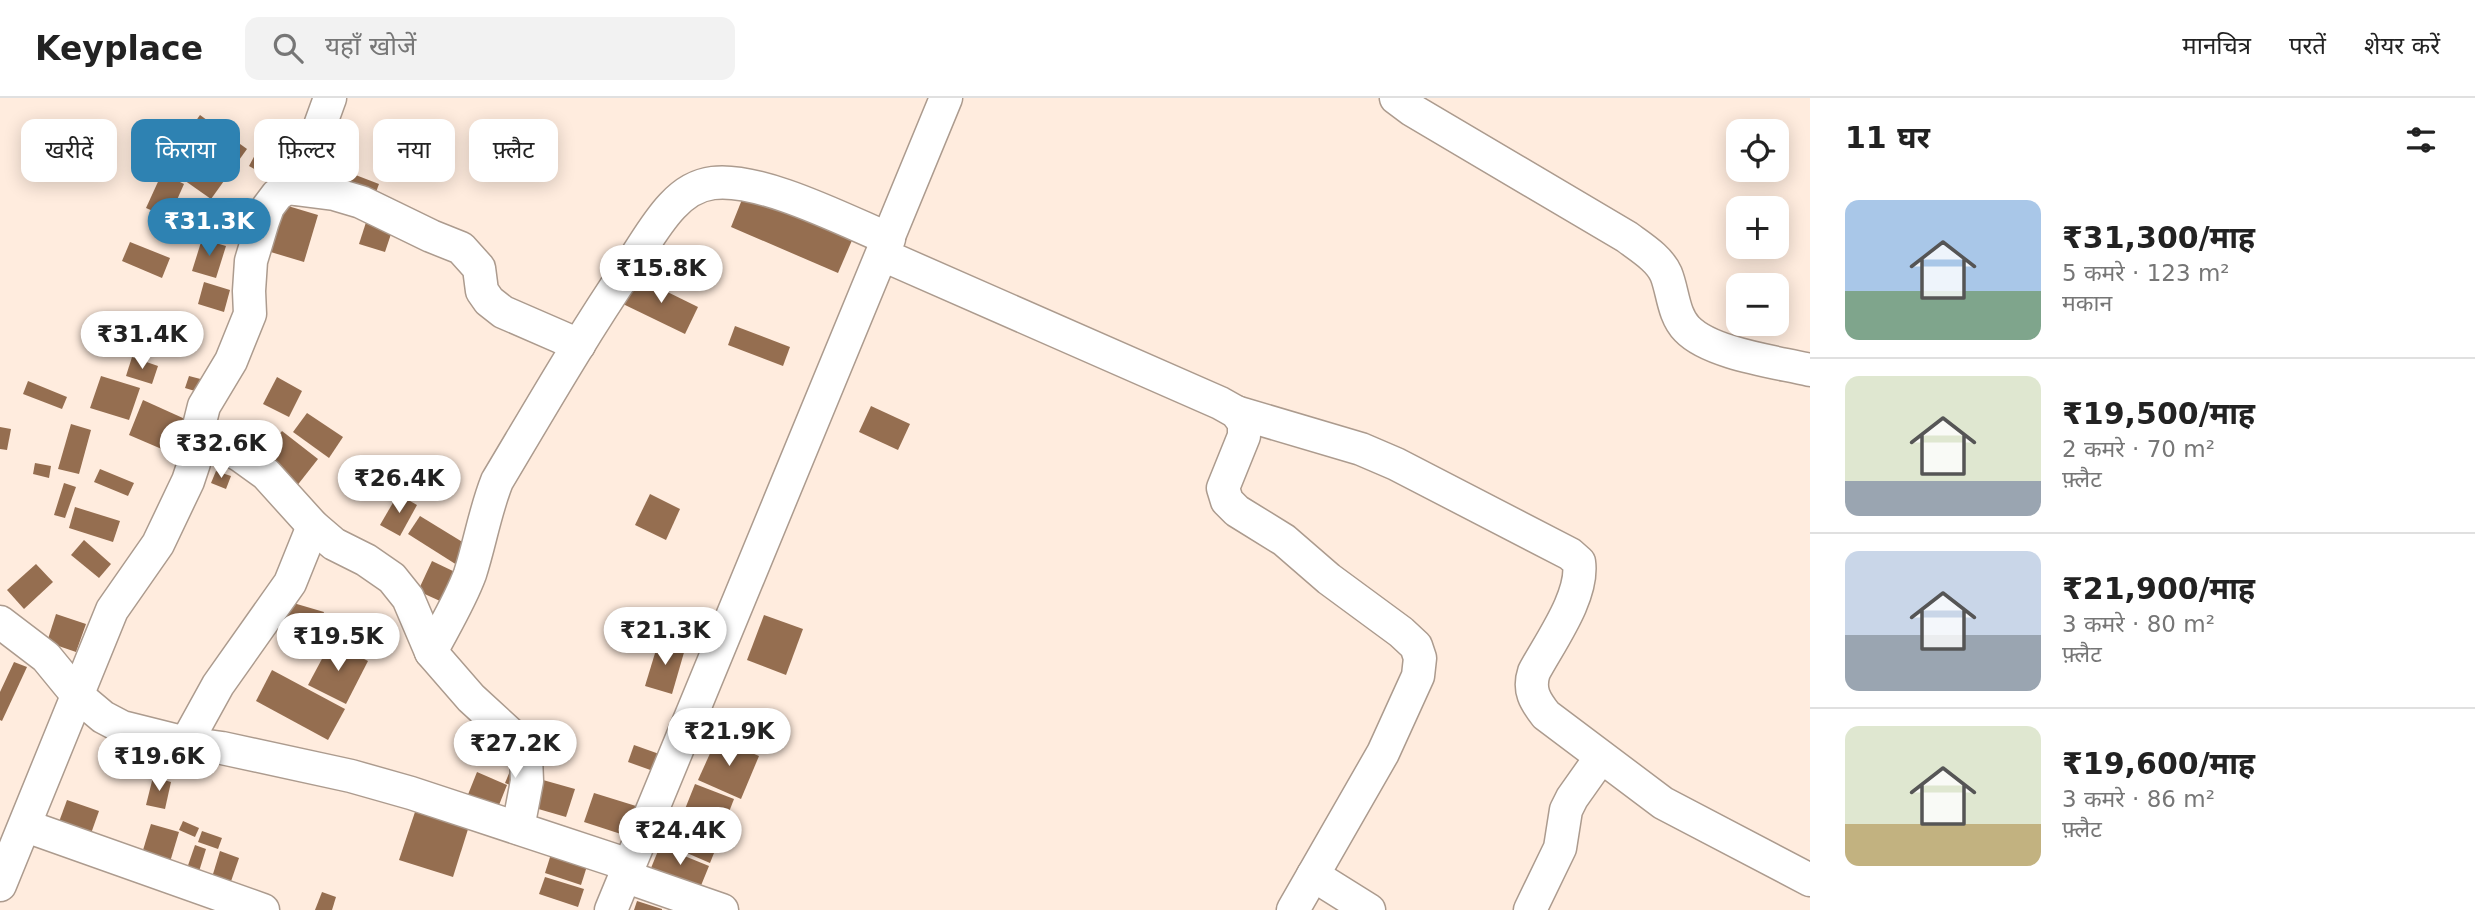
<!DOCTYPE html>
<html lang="hi">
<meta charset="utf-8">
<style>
:root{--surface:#fff;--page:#f2f2f2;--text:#222;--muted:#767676;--line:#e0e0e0;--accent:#2e82b2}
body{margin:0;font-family:"DejaVu Sans","Noto Sans Devanagari",sans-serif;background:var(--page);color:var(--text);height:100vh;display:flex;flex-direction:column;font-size:26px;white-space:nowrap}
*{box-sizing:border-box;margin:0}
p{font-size:23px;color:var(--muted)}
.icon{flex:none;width:38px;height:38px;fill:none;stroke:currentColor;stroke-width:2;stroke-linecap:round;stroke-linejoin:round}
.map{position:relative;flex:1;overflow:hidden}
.panel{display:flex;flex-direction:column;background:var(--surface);width:665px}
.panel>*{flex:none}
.top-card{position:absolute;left:21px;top:21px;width:665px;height:63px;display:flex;gap:14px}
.controls{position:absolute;left:1726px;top:21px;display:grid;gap:14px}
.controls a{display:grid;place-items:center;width:63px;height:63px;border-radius:14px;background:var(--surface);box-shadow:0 4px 18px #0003;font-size:35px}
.price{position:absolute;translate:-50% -60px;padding:0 16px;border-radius:24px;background:#fff;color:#222;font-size:23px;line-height:46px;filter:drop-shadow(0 2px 4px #0008)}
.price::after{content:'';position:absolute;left:50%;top:42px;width:21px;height:16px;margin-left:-10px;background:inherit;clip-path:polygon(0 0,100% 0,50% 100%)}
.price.active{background:var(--accent);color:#fff}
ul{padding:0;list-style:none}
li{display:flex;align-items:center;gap:21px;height:175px;padding:0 35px}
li+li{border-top:2px solid var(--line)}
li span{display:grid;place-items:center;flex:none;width:196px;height:140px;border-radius:14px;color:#555}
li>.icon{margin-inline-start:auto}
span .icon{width:84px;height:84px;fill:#fffc;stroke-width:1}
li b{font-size:30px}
h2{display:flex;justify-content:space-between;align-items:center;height:84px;padding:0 35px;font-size:30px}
.tag{padding:0 24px;border-radius:14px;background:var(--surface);box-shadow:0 4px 18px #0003;font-size:24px;line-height:63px}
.tag.active{background:var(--accent);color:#fff}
header{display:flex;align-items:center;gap:42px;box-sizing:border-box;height:98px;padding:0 35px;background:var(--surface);border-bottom:2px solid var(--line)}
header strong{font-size:33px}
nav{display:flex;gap:38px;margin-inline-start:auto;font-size:24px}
.search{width:490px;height:63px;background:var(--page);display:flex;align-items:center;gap:18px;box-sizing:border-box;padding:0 24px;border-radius:14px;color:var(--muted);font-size:26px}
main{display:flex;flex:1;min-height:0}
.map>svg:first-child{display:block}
</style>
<header>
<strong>Keyplace</strong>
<div class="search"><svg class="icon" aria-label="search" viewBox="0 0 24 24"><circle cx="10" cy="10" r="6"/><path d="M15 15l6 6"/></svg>यहाँ खोजें</div>
<nav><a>मानचित्र</a><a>परतें</a><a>शेयर करें</a></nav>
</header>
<main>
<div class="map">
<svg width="1810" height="812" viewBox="0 0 1810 812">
<rect width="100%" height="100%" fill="#ffecde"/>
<g fill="#956e50">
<polygon points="200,17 247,51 211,101 164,68"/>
<polygon points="270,29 308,51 287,90 249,68"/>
<polygon points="162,75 184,86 169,120 146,110"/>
<polygon points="353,76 379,86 372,105 346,95"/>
<polygon points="745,94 853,140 838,175 731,129"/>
<polygon points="278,105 318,117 304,164 264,152"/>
<polygon points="369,115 395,124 385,154 359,146"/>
<polygon points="202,141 226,148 216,180 192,173"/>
<polygon points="130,144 170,160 162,180 122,163"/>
<polygon points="637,179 698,209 685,236 623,206"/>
<polygon points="204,184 230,192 224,214 198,206"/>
<polygon points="130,214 153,222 142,251 120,243"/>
<polygon points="735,228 790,249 783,268 728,247"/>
<polygon points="162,240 182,245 178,258 159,252"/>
<polygon points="132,259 158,268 152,286 126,278"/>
<polygon points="101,278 140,290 129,322 90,310"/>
<polygon points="189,278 212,284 208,297 185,290"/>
<polygon points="277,279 302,293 289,319 263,306"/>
<polygon points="28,283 67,299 62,311 23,296"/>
<polygon points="143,302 185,321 171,355 129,337"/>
<polygon points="871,308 910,326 898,352 859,334"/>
<polygon points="307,315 343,339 329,360 293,334"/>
<polygon points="71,326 91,332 79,376 58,371"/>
<polygon points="0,329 11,331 7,352 0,351"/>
<polygon points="282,333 318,361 296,389 260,361"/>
<polygon points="35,365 51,368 49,380 33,376"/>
<polygon points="100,371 134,385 128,398 94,384"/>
<polygon points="216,373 231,378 226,391 211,385"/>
<polygon points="64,385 76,389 65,420 54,417"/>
<polygon points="398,396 417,407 400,438 380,427"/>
<polygon points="650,396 680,411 666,442 635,427"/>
<polygon points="75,409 120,423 113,444 69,430"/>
<polygon points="420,418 469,448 457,467 408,436"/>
<polygon points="84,442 111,466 99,480 71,457"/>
<polygon points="432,463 455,474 440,503 418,493"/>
<polygon points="36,466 53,484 24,511 7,492"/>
<polygon points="290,504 324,514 318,534 284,524"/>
<polygon points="56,516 86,526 76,554 47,544"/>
<polygon points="764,517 803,531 786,577 747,562"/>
<polygon points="659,542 685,551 672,596 645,588"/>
<polygon points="331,544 368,563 346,606 308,587"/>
<polygon points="14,564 27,569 2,623 0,622 0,594"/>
<polygon points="272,572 345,611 328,642 256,603"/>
<polygon points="717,640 759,658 741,701 698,682"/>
<polygon points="634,647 662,657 656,674 628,664"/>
<polygon points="510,673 524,678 520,691 505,685"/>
<polygon points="477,674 507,687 495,717 465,704"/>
<polygon points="153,679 171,684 165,711 146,707"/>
<polygon points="543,682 575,691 566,719 535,710"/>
<polygon points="695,686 734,701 722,732 683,716"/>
<polygon points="594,695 636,708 627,738 584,724"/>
<polygon points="67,702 99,713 88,744 56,732"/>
<polygon points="416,711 469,728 453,779 399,762"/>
<polygon points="183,723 199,730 195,739 179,732"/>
<polygon points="151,726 179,734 167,774 139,765"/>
<polygon points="688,732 718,745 710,765 680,752"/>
<polygon points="202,733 222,740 218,751 198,744"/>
<polygon points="195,747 206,751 196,783 184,779"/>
<polygon points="660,748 709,768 700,790 651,770"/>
<polygon points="220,753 239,760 228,792 210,786"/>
<polygon points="552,753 588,765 581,787 545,775"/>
<polygon points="545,779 584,791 578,809 539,796"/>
<polygon points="322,794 336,799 332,812 315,812"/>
<polygon points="637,803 662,811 662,812 634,812"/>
</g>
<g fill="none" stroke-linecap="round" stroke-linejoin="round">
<g stroke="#ac9b8e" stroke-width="35">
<g id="minor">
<path d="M1396 0 1412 12 1627 139C1640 149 1659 160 1666 176 1673 193 1673 217 1687 231 1711 256 1777 264 1810 272"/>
<polyline points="297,91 330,0"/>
<polyline points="883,157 1220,305 1236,314 1244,325 1244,338 1223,390 1227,403 1237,413 1284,442 1329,481 1401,534 1416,548 1420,560 1418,578 1383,655 1293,812"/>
<path d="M1236 314 1361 351 1396 366 1570 456 1579 464C1584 498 1550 544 1534 574 1528 592 1535 603 1546 617L1663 705 1810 782"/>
<polyline points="198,332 241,358 266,376 313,428 334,446 366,462 392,480 408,500 431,554 471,600 520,645 526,659 527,683 518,730"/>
<polyline points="0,524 46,559 78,598 103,619 122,629 186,645 222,650 351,678 411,695 629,767"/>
<path d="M431 554C444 529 460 503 470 476 480 445 485 413 497 383 540 311 582 238 629 169 643 149 655 126 672 108 683 96 697 87 713 85 760 79 844 122 889 141"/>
<polyline points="186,645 218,587 290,485 313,428"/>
<polyline points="26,728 263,812"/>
<polyline points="1313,777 1369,812"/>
<polyline points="624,778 722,812"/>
<polyline points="0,787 112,512 158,446 188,383 194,365 198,332 204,308 231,263 250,216 249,193 251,163 263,123 268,109 277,97 287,90 334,96 361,104 431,138 461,150 479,170 482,193 489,203 503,214 579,247"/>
<polyline points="611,812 946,0"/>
<polyline points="1530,812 1560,750 1566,712 1572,700 1601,659"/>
</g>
</g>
<use href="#minor" stroke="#fff" stroke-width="32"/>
</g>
</svg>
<div class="controls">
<a><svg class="icon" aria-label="locate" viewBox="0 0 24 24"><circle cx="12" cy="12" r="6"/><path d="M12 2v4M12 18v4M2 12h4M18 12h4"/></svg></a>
<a>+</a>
<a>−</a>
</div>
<b class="price active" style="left:209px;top:160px">₹31.3K</b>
<b class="price" style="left:661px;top:207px">₹15.8K</b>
<b class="price" style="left:142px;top:273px">₹31.4K</b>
<b class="price" style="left:221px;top:382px">₹32.6K</b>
<b class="price" style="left:399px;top:417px">₹26.4K</b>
<b class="price" style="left:665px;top:569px">₹21.3K</b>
<b class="price" style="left:338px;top:575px">₹19.5K</b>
<b class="price" style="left:729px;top:670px">₹21.9K</b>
<b class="price" style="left:515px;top:682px">₹27.2K</b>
<b class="price" style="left:159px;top:695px">₹19.6K</b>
<b class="price" style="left:680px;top:769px">₹24.4K</b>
<div class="top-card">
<a class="tag">खरीदें</a>
<a class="tag active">किराया</a>
<a class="tag">फ़िल्टर</a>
<a class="tag">नया</a>
<a class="tag">फ़्लैट</a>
</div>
</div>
<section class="panel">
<h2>11 घर<svg class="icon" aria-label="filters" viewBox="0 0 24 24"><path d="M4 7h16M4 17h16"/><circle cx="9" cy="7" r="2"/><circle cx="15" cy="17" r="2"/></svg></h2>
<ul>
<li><span style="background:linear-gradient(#a9c7e8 65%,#7fa58c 0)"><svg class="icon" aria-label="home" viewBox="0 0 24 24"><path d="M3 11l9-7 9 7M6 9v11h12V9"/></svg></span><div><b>₹31,300/माह</b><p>5 कमरे · 123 m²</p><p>मकान</p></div></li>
<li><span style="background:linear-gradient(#dfe7d0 75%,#9aa5b1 0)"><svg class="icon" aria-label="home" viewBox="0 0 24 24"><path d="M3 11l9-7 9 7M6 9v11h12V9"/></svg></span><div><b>₹19,500/माह</b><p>2 कमरे · 70 m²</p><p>फ़्लैट</p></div></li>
<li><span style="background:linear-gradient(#c9d6e8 60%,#9aa5b1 0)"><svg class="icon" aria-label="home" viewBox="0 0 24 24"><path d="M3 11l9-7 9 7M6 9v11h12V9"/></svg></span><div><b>₹21,900/माह</b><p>3 कमरे · 80 m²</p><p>फ़्लैट</p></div></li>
<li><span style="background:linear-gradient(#dfe7d0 70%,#c2b280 0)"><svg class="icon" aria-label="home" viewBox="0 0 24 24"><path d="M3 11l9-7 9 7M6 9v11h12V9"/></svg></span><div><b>₹19,600/माह</b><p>3 कमरे · 86 m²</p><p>फ़्लैट</p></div></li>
</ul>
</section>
</main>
